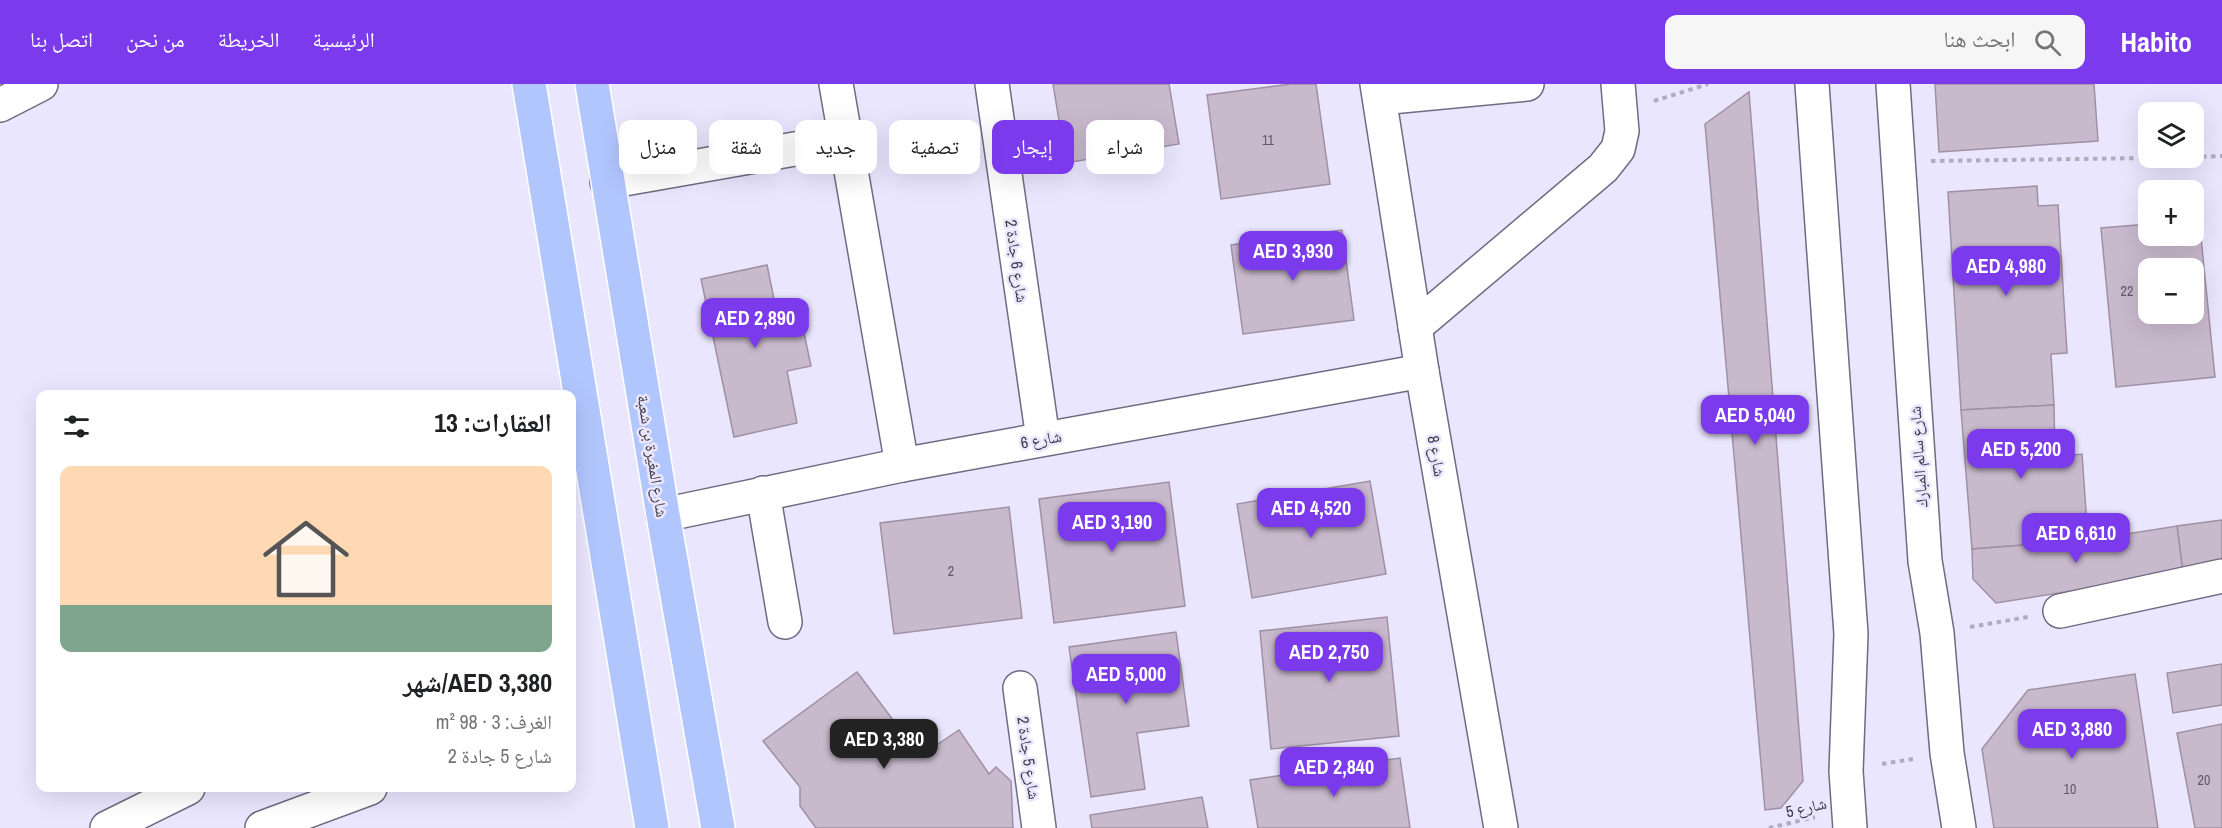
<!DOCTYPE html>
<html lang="ar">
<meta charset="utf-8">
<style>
:root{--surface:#fff;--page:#f6f6f6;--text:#202124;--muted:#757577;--accent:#7c3aed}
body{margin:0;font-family:"Archivo Narrow","Noto Naskh Arabic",sans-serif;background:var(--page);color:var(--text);direction:rtl;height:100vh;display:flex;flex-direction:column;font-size:22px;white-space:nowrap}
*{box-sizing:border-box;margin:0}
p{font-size:20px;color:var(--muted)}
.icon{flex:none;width:33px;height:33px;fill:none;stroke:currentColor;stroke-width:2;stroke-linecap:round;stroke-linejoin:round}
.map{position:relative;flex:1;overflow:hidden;direction:ltr}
.panel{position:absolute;left:36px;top:306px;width:540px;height:402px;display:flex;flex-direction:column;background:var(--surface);border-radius:12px;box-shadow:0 6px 24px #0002;direction:rtl}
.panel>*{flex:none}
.top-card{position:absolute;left:594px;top:36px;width:570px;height:54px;direction:rtl;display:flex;gap:12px}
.controls{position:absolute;left:2138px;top:18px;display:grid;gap:12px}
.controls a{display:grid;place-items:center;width:66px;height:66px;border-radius:12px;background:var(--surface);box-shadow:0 6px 24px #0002;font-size:30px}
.price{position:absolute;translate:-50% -51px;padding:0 14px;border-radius:12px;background:var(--accent);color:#fff;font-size:20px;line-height:39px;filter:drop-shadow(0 2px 3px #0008)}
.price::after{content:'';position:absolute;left:50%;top:36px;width:18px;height:14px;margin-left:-9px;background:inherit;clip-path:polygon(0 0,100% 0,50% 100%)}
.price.on{background:#222;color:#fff}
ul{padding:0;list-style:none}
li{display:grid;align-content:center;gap:12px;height:318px;padding:0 24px}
li span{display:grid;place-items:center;height:186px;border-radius:12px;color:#555}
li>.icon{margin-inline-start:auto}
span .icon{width:108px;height:108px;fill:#fffc;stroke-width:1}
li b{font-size:26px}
h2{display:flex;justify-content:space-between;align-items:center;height:72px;padding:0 24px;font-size:26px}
.pill{padding:0 21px;border-radius:12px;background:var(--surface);box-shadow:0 6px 24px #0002;font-size:21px;line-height:54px}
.pill.on{background:var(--accent);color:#fff}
header{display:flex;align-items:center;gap:36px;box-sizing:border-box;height:84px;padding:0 30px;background:var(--accent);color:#fff}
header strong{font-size:28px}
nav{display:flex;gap:33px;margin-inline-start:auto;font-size:21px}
.search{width:420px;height:54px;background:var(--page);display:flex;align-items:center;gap:15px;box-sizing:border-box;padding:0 21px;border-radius:12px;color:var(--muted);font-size:22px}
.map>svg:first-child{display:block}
</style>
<header>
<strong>Habito</strong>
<div class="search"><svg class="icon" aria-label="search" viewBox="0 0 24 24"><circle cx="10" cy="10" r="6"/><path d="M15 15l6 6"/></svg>ابحث هنا</div>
<nav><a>الرئيسية</a><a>الخريطة</a><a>من نحن</a><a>اتصل بنا</a></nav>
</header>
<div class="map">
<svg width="2222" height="744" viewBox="0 0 2222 744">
<rect width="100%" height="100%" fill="#eae6fe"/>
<g fill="#c9b9cd" stroke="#a090a3" stroke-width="1.5" fill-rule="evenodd">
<polygon points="1053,0 1169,0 1179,60 1066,79"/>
<polygon points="1291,0 1316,0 1330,100 1221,115 1207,11"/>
<polygon points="1935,0 2094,0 2098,57 1939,68"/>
<polygon points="1749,8 1803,697 1781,724 1765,726 1705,40"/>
<polygon points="2037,102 2038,122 2058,121 2067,269 2051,270 2054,321 1961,326 1948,108"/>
<path d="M2199 134 2215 293 2116 303 2101 144 2148 140V152H2193V135ZM2148 184H2193V230H2148Z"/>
<polygon points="1342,146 1354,236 1243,250 1231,161"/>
<polygon points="767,181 777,230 799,225 811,282 787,287 797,339 734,353 701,195"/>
<polygon points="2054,321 2055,373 2082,370 2088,456 1972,465 1961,326"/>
<polygon points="1370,397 1386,490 1252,514 1237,420"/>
<polygon points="1169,398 1185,522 1054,539 1039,415"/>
<polygon points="1009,423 1022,534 894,550 880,439"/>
<polygon points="2222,436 2222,484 2183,489 2177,442"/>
<polygon points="2177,442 2183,489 1996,519 1973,495 1972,465 2088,456"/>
<polygon points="1387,533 1399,652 1271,665 1260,547"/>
<polygon points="1176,548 1189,642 1137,649 1145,705 1091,713 1069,563"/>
<polygon points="2222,580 2222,621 2173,629 2167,589"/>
<polygon points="857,588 920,672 959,646 989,690 996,683 1011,697 1013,744 816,744 800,722 800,703 763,657"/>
<polygon points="2135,590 2158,744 1994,744 1982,665 2028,606"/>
<polygon points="2222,640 2222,744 2195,744 2177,649"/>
<polygon points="1400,674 1410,744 1258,744 1250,696"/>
<polygon points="1202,713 1208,744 1092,744 1090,731"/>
</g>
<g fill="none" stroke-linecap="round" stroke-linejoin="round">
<g stroke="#6f6b81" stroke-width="36">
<g id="minor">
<polyline points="836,0 902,381"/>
<polyline points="992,0 1043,355"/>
<polyline points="1377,0 1422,287 1501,744"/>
<polyline points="1812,0 1851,550 1846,687 1850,744"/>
<polyline points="1893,0 1925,477 1937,549 1947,669 1959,744"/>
<polyline points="1380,14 1527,0"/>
<polyline points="0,21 41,0"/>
<polyline points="607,98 846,56"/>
<polyline points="1415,243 1603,84 1618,65 1622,47 1618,0"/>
<polyline points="763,409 785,538"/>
<polyline points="663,431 902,381 1422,287"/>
<polyline points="2060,527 2222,492"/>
<polyline points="1020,604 1039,744"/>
<polyline points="107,744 188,704"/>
<polyline points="262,744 370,704"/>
</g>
</g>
<g stroke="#fff" stroke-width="36">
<g id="major">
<polyline points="529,0 652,744"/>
<polyline points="592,0 663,431 718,744"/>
</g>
</g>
<g stroke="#afacbf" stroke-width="4" stroke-dasharray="4.5 4.5" stroke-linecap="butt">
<polyline points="1654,17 1708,0"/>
<polyline points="2193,73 2222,72"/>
<polyline points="1931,77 2150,74"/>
<polyline points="1970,543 2028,533"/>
<polyline points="1882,680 1913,675"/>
<polyline points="1769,744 1815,733"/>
</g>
<use href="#minor" stroke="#fff" stroke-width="33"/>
<use href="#major" stroke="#b2c6fe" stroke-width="33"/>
</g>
<g text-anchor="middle" stroke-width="5" stroke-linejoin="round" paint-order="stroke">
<g font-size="14" fill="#605a67">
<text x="1268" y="61">11</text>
<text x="2127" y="212">22</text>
<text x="951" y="492">2</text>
<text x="2204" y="701">20</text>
<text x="2070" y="710">10</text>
</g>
<g font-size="16" fill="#3d3b45" stroke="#eae6fe">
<text transform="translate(1017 177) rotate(82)" y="6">شارع 6 جادة 2</text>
<text transform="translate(1041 355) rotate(-10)" y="6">شارع 6</text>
<text transform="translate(653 372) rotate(81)" y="6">شارع المغيرة بن شعبة</text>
<text transform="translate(1437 372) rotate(80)" y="6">شارع 8</text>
<text transform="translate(1918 373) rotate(-94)" y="6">شارع سالم المبارك</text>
<text transform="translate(1029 674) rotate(82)" y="6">شارع 5 جادة 2</text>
<text transform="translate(1806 723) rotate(-13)" y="6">شارع 5</text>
</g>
</g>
</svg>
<div class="controls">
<a><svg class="icon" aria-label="layers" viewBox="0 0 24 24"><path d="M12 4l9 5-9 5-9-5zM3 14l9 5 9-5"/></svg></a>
<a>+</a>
<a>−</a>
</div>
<b class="price" style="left:1293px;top:198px">AED 3,930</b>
<b class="price" style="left:2006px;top:213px">AED 4,980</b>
<b class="price" style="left:755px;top:265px">AED 2,890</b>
<b class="price" style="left:1755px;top:362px">AED 5,040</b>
<b class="price" style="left:2021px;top:396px">AED 5,200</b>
<b class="price" style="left:1311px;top:455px">AED 4,520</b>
<b class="price" style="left:1112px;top:469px">AED 3,190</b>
<b class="price" style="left:2076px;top:480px">AED 6,610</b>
<b class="price" style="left:1329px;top:599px">AED 2,750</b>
<b class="price" style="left:1126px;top:621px">AED 5,000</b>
<b class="price" style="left:2072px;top:676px">AED 3,880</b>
<b class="price on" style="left:884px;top:686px">AED 3,380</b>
<b class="price" style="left:1334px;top:714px">AED 2,840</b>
<div class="top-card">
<a class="pill">شراء</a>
<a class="pill on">إيجار</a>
<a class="pill">تصفية</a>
<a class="pill">جديد</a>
<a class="pill">شقة</a>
<a class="pill">منزل</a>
</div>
<section class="panel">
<h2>العقارات: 13<svg class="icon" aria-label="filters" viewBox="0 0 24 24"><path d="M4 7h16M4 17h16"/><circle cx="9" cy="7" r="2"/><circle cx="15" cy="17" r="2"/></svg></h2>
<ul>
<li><span style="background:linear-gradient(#ffd9b3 75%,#7fa58c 0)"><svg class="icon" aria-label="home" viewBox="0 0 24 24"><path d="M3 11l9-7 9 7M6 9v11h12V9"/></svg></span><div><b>AED 3,380/شهر</b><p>الغرف: 3 · 98 m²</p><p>شارع 5 جادة 2</p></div></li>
</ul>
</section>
</div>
